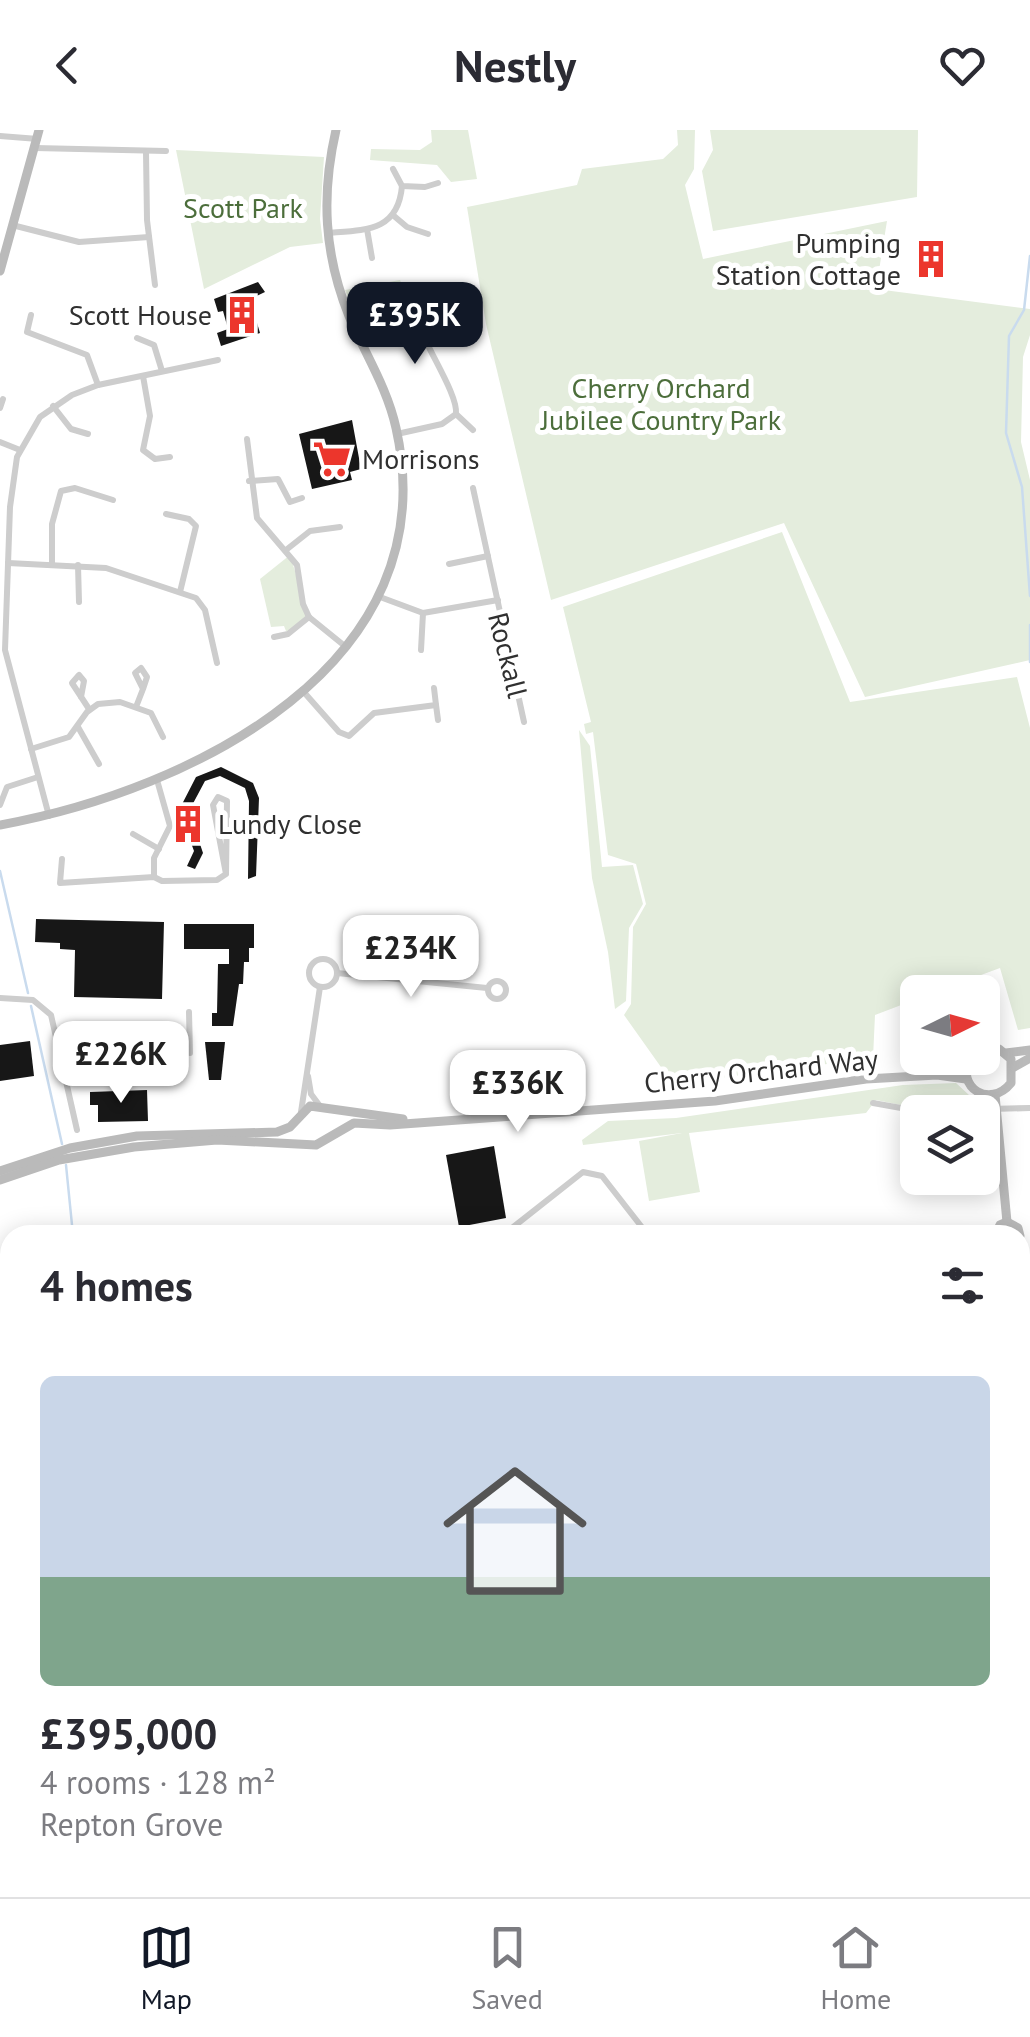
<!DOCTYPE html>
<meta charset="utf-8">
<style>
:root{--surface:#fff;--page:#f2f2f3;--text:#2b2b33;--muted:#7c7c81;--line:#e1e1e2;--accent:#111827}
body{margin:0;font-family:"PT Sans",sans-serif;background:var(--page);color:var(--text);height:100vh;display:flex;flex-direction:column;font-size:38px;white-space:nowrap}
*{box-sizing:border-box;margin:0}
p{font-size:32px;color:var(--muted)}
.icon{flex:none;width:55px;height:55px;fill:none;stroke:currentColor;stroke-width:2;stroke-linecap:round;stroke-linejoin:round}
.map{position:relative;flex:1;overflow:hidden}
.sheet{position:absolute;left:0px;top:1095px;width:1030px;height:672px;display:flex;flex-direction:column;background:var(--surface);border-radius:30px 30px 0 0;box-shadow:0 5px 25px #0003}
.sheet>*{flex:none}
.needle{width:65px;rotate:85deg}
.controls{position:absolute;left:900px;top:845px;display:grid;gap:20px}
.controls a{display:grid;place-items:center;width:100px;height:100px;border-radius:15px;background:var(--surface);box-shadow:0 5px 25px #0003;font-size:50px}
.price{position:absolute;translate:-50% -85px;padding:0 22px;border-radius:20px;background:#fff;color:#222;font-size:32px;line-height:65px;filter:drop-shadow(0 2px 5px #0008)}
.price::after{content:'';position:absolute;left:50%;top:60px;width:30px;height:22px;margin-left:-15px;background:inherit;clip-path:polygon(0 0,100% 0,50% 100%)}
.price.on{background:var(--accent);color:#fff}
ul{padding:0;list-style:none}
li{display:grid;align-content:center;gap:20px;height:530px;padding:0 40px}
li span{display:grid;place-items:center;height:310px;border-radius:15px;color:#555}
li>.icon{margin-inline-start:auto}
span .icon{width:180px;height:180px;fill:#fffc;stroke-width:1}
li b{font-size:42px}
h2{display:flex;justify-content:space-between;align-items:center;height:120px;padding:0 40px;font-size:42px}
header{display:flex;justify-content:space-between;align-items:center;height:130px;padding:0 40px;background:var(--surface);font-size:45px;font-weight:700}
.dock{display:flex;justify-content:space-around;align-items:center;height:140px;border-top:2px solid var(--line);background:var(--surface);font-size:28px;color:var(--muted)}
.dock a{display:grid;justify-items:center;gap:5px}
.dock .on{color:var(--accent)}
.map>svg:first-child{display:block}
</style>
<header><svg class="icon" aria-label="back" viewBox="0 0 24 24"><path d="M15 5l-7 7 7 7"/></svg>Nestly<svg class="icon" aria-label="heart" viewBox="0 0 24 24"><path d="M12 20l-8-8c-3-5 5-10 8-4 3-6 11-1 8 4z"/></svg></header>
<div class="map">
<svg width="1030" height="1767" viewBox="0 0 1030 1767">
<rect width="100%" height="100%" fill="#fff"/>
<g fill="#e4eddd">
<polygon points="431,0 468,0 477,49 451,52 437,35 370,30 371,19 420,20 432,12"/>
<polygon points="677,0 695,0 694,39 685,55 703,129 887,91 876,159 1030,179 1030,205 1023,227 1021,312 1030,350 1030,530 865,567 784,393 551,470 486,194 467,77 577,55 582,39 663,29 678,15"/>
<polygon points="710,0 918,0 917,67 713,101 702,41 713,20"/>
<polygon points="176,20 324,27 320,89 323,113 290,117 204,159"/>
<polygon points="400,150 407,169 357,190 345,160"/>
<polygon points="782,402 850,572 1017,547 1030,598 1030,898 1018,900 1000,838 935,862 918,862 917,869 875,885 873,928 673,954 624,885 631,874 633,797 646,774 636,734 608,725 593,602 586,604 584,594 591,592 563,477"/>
<polygon points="290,425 309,487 294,500 286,501 284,496 271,497 260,449"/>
<polygon points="579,600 590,616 602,737 633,735 643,774 629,798 626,871 615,879 608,822 592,748"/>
<polygon points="956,953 969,965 984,969 988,987 983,987 982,982 921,982 916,978 876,970 866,983 689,1003 700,1062 649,1071 639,1011 682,1003 583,1015 582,1010 608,991 676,988 903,955"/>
<polygon points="0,1324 10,1331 10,1431 0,1422"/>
<polygon points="0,1485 10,1494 10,1731 0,1720"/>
<polygon points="29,1758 175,1758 165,1767 29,1766"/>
<polygon points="290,1758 405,1758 415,1767 296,1767"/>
<polygon points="415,1758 547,1758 579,1767 425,1767"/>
</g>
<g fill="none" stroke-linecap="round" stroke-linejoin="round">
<g stroke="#c9dbee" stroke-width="2.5">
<polyline points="1030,126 1024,180 1009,206 1006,303 1022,357 1030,466"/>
<polyline points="1030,495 1030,532"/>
<polyline points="0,741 28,863"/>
<polyline points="31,876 62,1014"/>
<polyline points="66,1035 73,1105"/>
<polyline points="545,1758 605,1767"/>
</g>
<g stroke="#c2c2c2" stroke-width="20">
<polyline points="269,1758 272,1763"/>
<polyline points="410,1758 420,1767"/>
<polyline points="174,1767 186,1758"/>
</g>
<g stroke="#c2c2c2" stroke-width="48">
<polyline points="0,1449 10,1460"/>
<polyline points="267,1758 275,1767"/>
</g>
</g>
<g fill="#171717">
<polygon points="258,152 265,162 250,169 260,203 221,216 217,203 228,199 223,181 218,182 214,169"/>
<polygon points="352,290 361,339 350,342 352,350 312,359 299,304"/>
<polygon points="221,637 253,653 259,668 256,746 248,749 249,671 245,658 220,646 205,651 189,681 203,723 195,739 187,736 194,721 179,680 196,647"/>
<polygon points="36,789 164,792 162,869 74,867 75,820 60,819 60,813 35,812"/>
<polygon points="184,794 254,794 254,818 249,818 249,832 244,832 243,854 239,854 233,896 212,896 212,883 217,883 218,834 229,834 229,819 184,819"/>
<polygon points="30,911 34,946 0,951 0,915"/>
<polygon points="205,912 225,912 221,950 209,950"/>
<polygon points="147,960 148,991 98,992 98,975 90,975 90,962"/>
<polygon points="494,1016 506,1088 459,1097 446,1025"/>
</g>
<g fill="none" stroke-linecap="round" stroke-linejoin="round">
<g stroke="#cdcdcd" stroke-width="6">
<polyline points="0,6 38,9"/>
<polyline points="35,18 166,21"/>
<polyline points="146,22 147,90 155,155"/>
<polyline points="393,39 402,56 425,57 438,53"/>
<polyline points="394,86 407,97 428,104"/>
<polyline points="16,96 79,112 149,107"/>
<polyline points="367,99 372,128"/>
<path d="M327 103C365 100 398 102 402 56"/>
<polyline points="31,185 27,202 87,225 98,255"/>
<polyline points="137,208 154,215 162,241"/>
<polyline points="143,246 150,286 143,320 155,329 170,327"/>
<polyline points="53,276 71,299 88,304"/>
<polyline points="0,278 3,269"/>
<polyline points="456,284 473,300"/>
<path d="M397 304 442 294 456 284C458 265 428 221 420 197L446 192"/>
<polyline points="247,309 257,388 297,435 303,474 309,487 346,517"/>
<polyline points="0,312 20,320"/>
<polyline points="249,351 278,349 290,372 302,368"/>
<polyline points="473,358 524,592"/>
<polyline points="166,384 189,389 196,396 180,462"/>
<polyline points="286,420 310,401 340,397"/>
<polyline points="8,433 106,438 196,468 205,480 217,533"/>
<polyline points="52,434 52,394 61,361 75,358 113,370"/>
<polyline points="449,434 488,426"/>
<polyline points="78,435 79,472"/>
<polyline points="380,467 423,483 498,470"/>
<polyline points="274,507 288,504 309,487"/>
<polyline points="421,520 423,483"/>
<polyline points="302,560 339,602 349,606 374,583 436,575 434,558"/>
<polyline points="81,567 84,551 79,545 72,553 89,579"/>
<polyline points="436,575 438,590"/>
<polyline points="136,577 143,559 135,543 141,538 147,547 143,559"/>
<polyline points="78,597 99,634"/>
<polyline points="31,619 69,607 87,582 98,574 120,572 151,583 163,607"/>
<polyline points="0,675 7,657 38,647"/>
<polyline points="49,686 5,520 10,377 17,327 40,287 72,265 98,255 218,230"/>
<polyline points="133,704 159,719"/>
<polyline points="62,729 60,753 154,747 162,751 217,750 226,744 227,671 218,667 213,675 226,744"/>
<polyline points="154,747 154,728 170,696 157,650"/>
<circle cx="323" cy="843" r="14"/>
<polyline points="337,843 487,858"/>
<circle cx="497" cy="860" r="9"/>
<polyline points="0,868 33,870 51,885 77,1000"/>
<polyline points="189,882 190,923"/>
<polyline points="59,921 189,913"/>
<polyline points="308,946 311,964 320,976"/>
<polyline points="873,973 918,981 1030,978"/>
<polyline points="301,982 320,857"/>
<polyline points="503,1105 583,1042 602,1046 648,1105"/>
<polyline points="0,1189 10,1208"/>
<polyline points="1020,1220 1030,1219"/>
<polyline points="1020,1299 1030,1301"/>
<polyline points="5,1317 10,1294"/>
</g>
<g stroke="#bababa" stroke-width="9">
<polyline points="0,141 39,0"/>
<path d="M0 695C192 660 449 534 396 298 387 257 365 224 349 186 324 124 321 65 336 0"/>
<polyline points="1006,923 1030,920"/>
<path d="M969 928C956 958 990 979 1011 953V929L999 919H982"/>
<polyline points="1014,937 1030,928"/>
<polyline points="933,939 965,936"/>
<polyline points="995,965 1007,1092"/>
<polyline points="0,1041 70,1018 137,1006 277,1002 290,997 310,976 403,989"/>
<polyline points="0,1050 59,1030 134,1017 217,1010 316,1015 354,993 390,995 715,971 866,949 937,945 966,949"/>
<polyline points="1007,1092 1018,1098 1020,1106"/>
<polyline points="995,1105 1000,1095 1007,1092"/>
</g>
</g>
<defs>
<g id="building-bare" transform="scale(3)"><path d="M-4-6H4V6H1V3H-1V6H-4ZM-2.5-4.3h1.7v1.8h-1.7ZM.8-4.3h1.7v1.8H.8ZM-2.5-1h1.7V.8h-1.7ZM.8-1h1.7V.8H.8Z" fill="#ec362c" stroke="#fff" stroke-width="2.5" paint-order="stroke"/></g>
<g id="supermarket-bare" transform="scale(3)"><path d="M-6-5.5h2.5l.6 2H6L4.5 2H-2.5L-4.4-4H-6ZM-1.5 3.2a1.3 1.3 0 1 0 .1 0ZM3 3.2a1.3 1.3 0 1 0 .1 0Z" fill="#ec362c" stroke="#fff" stroke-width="2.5" paint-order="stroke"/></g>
</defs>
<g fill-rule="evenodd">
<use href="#building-bare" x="931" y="129"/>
<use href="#building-bare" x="242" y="185"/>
<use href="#supermarket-bare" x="332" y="329"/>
<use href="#building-bare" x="188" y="694"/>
</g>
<g text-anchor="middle" stroke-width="10" stroke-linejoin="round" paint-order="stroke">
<g font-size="28" fill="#4c6e3b" stroke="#fff">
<text x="243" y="88">Scott Park</text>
<text x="661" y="268">Cherry Orchard<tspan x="661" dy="32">Jubilee Country Park</tspan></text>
</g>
<g font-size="28" fill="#303030" stroke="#fff" text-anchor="end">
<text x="901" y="123">Pumping<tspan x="901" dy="32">Station Cottage</tspan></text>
<text x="212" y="195">Scott House</text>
<text x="362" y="339" text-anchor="start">Morrisons</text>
<text x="218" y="704" text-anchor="start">Lundy Close</text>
</g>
<g font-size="28" fill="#303030" stroke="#fff">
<text transform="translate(508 525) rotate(76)" y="10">Rockall</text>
<text transform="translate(761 941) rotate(-6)" y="10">Cherry Orchard Way</text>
</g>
</g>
</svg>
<div class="controls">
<a><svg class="needle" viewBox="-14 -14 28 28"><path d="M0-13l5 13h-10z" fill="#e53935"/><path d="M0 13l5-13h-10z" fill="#7c7c81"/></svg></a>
<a><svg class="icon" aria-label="layers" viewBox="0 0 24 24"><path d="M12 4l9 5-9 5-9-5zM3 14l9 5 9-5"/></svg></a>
</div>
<b class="price on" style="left:415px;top:237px">£395K</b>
<b class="price" style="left:411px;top:870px">£234K</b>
<b class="price" style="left:121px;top:976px">£226K</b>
<b class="price" style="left:518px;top:1005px">£336K</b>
<section class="sheet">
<h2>4 homes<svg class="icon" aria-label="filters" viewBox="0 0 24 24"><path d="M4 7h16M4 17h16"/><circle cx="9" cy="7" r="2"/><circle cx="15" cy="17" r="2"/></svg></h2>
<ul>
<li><span style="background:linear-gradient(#c9d6e8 65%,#7fa58c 0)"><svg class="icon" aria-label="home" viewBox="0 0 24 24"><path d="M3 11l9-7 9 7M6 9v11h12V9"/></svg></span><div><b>£395,000</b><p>4 rooms · 128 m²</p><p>Repton Grove</p></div></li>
</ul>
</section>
</div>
<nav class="dock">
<a class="on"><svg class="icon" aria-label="map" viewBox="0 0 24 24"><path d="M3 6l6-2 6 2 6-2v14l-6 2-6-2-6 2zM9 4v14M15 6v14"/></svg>Map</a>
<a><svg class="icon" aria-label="saved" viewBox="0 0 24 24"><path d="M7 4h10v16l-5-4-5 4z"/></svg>Saved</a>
<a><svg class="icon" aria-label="home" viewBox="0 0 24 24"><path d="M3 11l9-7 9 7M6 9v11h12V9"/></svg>Home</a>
</nav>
